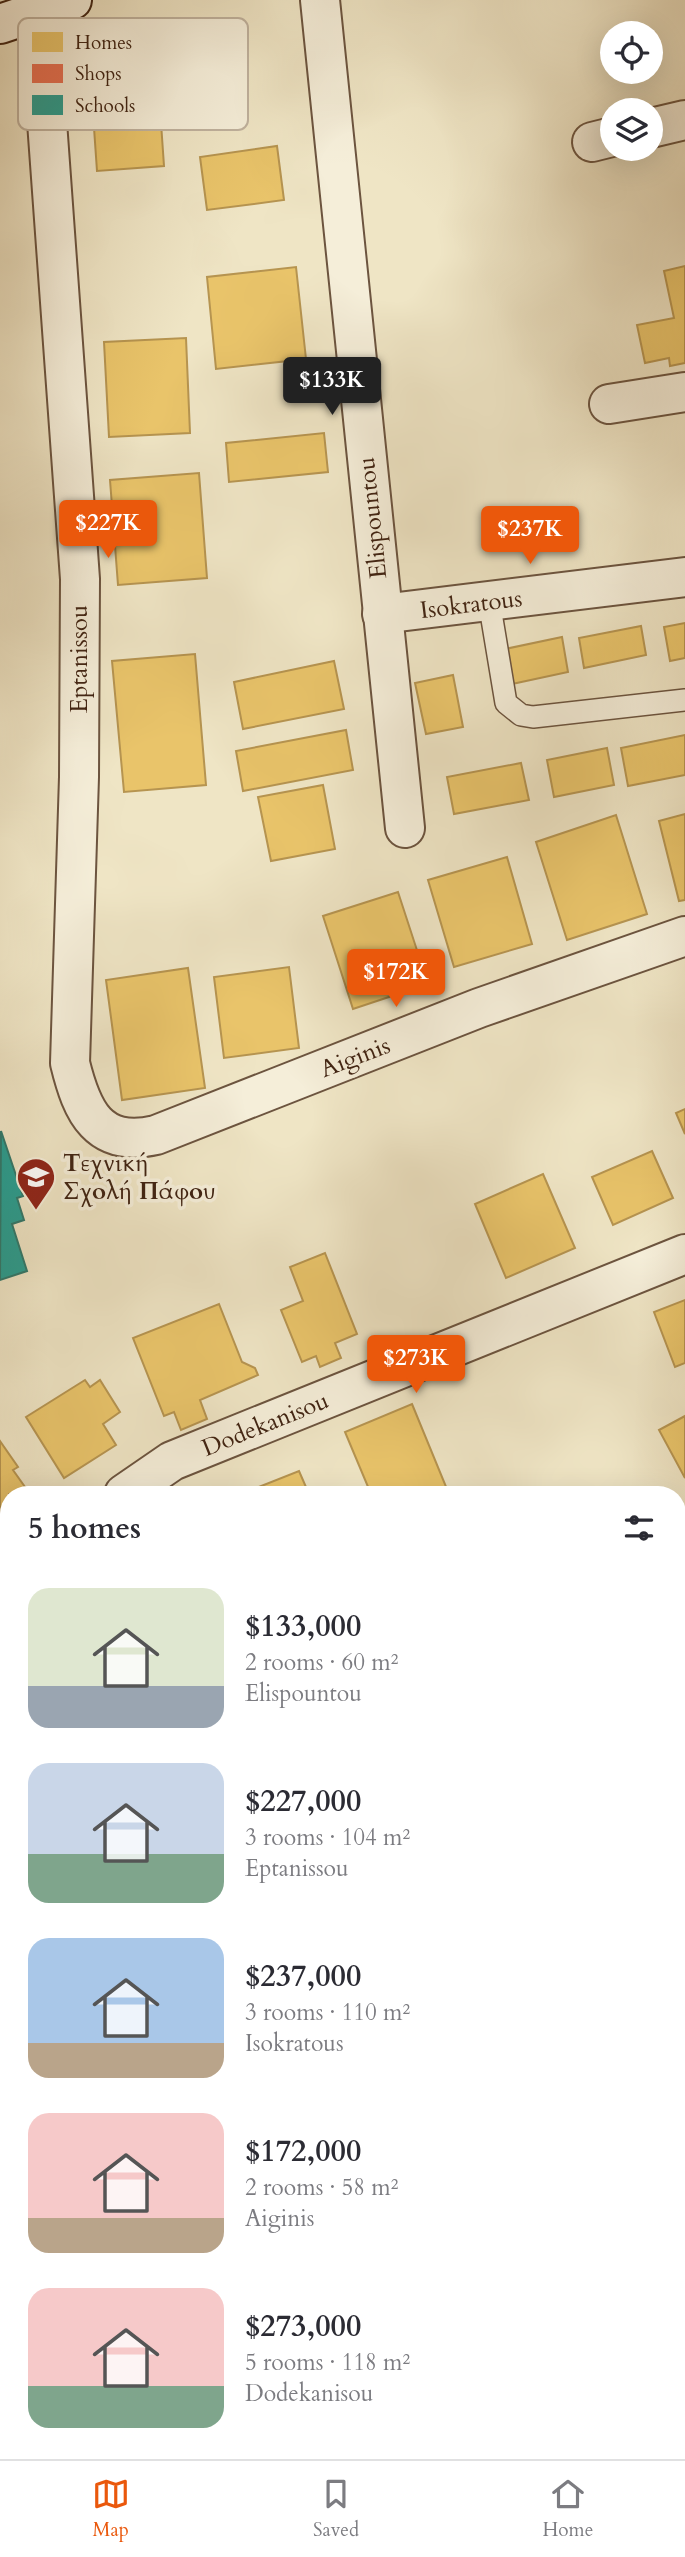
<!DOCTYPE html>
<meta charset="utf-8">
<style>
:root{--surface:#fff;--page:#f2f2f3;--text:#2b2b33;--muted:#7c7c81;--line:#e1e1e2;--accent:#ea580c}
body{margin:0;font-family:Cardo,serif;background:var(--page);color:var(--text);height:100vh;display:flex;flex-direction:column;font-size:26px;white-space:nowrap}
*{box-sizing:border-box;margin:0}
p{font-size:23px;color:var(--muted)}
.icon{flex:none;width:38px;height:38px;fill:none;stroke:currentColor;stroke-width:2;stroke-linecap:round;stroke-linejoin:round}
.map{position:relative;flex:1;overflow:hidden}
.panel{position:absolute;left:0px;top:1486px;width:686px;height:975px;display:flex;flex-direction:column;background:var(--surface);border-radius:28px 28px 0 0;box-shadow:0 7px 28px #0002}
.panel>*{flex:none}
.fabs{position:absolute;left:600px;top:21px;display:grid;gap:14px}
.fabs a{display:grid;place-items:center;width:63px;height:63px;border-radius:50%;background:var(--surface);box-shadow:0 7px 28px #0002;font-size:35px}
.price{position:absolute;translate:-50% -60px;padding:0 16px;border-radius:7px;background:var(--accent);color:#fff;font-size:23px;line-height:46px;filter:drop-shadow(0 2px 4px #0008)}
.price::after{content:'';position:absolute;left:50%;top:42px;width:21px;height:16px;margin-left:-10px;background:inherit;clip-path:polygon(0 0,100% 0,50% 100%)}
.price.selected{background:#222;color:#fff}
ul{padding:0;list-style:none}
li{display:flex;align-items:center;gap:21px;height:175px;padding:0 28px}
li span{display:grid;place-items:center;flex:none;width:196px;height:140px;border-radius:21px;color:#555}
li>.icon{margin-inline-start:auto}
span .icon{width:84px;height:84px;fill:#fffc;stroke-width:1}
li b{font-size:30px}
h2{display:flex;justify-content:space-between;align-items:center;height:84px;padding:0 28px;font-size:30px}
.dock{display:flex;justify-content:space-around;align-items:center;height:98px;border-top:2px solid var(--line);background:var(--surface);font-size:19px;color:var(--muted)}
.dock a{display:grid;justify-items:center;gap:4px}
.dock .selected{color:var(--accent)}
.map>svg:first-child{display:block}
</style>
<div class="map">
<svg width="685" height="2459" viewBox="0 0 685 2459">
<rect width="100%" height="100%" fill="#efe5c5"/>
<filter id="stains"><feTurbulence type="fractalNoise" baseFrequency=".00286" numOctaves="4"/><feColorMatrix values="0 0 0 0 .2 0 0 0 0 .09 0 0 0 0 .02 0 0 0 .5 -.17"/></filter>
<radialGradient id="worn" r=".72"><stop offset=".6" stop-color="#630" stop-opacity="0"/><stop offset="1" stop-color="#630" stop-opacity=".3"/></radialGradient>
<polygon fill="#b8c595" stroke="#7c7454" stroke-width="2" points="9,2417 9,2452 70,2452 75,2459 0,2459 0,2423"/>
<g fill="#e9c46a" stroke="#b69450" stroke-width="2">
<polygon points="157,65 164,166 97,171 90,70"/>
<polygon points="277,146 284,200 207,210 200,157"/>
<polygon points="685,266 685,363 670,366 669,358 645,363 637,325 674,318 664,271"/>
<polygon points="296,267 306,359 216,369 207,277"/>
<polygon points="186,338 190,433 109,437 104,342"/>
<polygon points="324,433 328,472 229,482 226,443"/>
<polygon points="199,473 207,578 118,585 110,480"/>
<polygon points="685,623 685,658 670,661 664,627"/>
<polygon points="641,626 646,655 584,668 579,638"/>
<polygon points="562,637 568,672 512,684 505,649"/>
<polygon points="195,654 206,785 124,792 112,661"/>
<polygon points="334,661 344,709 243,729 234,682"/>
<polygon points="453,675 463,727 426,734 415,683"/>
<polygon points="346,730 353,770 243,791 236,751"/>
<polygon points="685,735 685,775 628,786 621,748"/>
<polygon points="607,748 614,785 554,797 547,760"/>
<polygon points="521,763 529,800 454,814 447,777"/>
<polygon points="323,785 335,849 271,861 258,797"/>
<polygon points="685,814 685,900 679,901 659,821"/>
<polygon points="616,815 647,914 567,940 536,842"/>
<polygon points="507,857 532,944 454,967 428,880"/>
<polygon points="398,892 428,984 353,1009 323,916"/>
<polygon points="289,967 299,1048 224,1058 214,977"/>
<polygon points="188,968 205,1088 122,1100 106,980"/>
<polygon points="685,1109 685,1134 676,1113"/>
<polygon points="652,1151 673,1198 613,1225 592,1177"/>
<polygon points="543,1174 575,1248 506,1278 475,1204"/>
<polygon points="325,1253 357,1334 335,1343 341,1358 320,1367 316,1356 302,1362 281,1310 303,1301 290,1267"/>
<polygon points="685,1300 685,1363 675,1367 654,1312"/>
<polygon points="219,1304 242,1362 255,1368 258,1375 200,1400 207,1419 181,1430 174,1412 164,1416 133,1338"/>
<polygon points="85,1380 90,1387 100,1380 120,1412 103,1424 116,1445 64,1478 26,1417"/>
<polygon points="412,1404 449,1494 371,1494 345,1432"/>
<polygon points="685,1416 685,1478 659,1430"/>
<polygon points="0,1441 18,1467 13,1470 30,1494 9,1494 9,1518 0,1524"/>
<polygon points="299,1471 309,1494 241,1494"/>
<polygon points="0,1672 9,1687 9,1785 0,1790"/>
<polygon points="685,1749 685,1788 677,1775 677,1754"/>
<polygon points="685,2027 685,2093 677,2100 677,2034"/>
<polygon points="677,2402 685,2421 685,2433 677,2436"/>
<polygon points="430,2452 458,2452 461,2459 415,2459"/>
</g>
<polygon fill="#e76f51" stroke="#b5583e" stroke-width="2" points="677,1629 685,1642 685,1699 677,1704"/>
<polygon fill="#2a9d8f" stroke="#31786a" stroke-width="2" points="1,1131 23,1196 17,1198 24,1220 12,1224 27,1271 0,1280"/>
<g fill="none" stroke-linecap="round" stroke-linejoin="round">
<g stroke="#6c543f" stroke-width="24">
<polyline id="lane" points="489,601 506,703 521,715 533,717 685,700"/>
</g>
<g stroke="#6c543f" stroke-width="42">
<g id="street">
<polyline points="320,0 405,828"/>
<path d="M39 11 80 579 79 777 70 1063C82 1112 98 1148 156 1135L479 1008 685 936"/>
<polyline points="651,128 685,120"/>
<polyline points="592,142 612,137"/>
<polyline points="609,404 685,392"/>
<polyline points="382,614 685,577"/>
<polyline points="124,1494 172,1461 685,1254"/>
<polyline points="677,1568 685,1563"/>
<polyline points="0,1581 9,1575"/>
<polyline points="677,1852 685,1865"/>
<polyline points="677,2280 685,2276"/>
<polyline points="0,2395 9,2389"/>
<polyline points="302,2459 317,2452"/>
</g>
</g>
<g stroke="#402312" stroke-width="42">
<polyline id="secondary" points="0,24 72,0"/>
</g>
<use href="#lane" stroke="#f5eed9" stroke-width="21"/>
<use href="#street" stroke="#f5eed9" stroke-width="38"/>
<use href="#secondary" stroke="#f5eed9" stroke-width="38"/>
</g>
<defs>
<g id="school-pin" transform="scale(2.0125)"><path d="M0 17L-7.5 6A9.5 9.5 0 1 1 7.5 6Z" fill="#8f2418" stroke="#f5eed9"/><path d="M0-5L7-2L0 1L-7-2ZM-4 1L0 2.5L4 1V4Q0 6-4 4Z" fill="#fff"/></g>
</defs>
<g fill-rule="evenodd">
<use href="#school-pin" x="36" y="1177"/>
</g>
<g text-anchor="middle" stroke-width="7" stroke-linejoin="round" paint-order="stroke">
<g font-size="24" fill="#402312" stroke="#f5eed9">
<text transform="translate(372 518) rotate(-96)" y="8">Elispountou</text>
<text transform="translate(471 604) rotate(-7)" y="8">Isokratous</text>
<text transform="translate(79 659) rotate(-90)" y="8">Eptanissou</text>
<text transform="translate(355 1057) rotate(-21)" y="8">Aiginis</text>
<text transform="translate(265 1424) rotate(-22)" y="8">Dodekanisou</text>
</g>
<g font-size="24" font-weight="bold" fill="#402312" stroke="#f5eed9" text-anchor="start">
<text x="63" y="1171">Τεχνική<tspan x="63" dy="28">Σχολή Πάφου</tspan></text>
</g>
</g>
<rect x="18" y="18" width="230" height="112" rx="10" fill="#f5eed9" stroke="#bfb19d" stroke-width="2"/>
<rect x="32" y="32" width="31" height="20" fill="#e9c46a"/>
<rect x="32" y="64" width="31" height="19" fill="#e76f51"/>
<rect x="32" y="95" width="31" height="20" fill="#2a9d8f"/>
<g font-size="19" fill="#402312">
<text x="75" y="49">Homes</text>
<text x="75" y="80">Shops</text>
<text x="75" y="112">Schools</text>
</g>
<rect width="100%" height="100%" filter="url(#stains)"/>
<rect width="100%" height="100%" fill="url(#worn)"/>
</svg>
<div class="fabs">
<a><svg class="icon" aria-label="locate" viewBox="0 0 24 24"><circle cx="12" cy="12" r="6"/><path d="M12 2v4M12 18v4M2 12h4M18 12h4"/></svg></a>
<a><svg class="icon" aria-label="layers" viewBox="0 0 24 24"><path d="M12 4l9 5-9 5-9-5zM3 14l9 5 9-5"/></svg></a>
</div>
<b class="price selected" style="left:332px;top:417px">$133K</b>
<b class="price" style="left:108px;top:560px">$227K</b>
<b class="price" style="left:530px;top:566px">$237K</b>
<b class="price" style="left:396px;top:1009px">$172K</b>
<b class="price" style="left:416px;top:1395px">$273K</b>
<section class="panel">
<h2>5 homes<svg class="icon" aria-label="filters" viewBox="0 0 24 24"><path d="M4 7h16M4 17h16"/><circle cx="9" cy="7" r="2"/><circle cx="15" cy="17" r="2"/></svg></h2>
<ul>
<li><span style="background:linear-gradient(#dfe7d0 70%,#9aa5b1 0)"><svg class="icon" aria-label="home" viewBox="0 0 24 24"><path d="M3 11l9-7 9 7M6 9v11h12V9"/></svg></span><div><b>$133,000</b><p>2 rooms · 60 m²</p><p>Elispountou</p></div></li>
<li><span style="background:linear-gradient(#c9d6e8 65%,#7fa58c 0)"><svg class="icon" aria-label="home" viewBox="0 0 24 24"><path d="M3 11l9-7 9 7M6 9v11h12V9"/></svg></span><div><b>$227,000</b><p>3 rooms · 104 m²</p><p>Eptanissou</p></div></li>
<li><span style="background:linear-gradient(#a9c7e8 75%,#b9a48a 0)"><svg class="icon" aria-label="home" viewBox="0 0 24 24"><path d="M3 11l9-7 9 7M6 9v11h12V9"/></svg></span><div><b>$237,000</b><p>3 rooms · 110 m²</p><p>Isokratous</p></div></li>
<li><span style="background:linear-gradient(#f6c9c9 75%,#b9a48a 0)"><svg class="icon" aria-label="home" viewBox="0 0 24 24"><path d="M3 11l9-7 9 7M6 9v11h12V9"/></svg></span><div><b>$172,000</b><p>2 rooms · 58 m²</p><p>Aiginis</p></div></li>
<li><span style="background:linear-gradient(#f6c9c9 70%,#7fa58c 0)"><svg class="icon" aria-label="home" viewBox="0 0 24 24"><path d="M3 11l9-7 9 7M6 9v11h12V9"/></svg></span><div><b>$273,000</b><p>5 rooms · 118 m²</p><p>Dodekanisou</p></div></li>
</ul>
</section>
</div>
<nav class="dock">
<a class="selected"><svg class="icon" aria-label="map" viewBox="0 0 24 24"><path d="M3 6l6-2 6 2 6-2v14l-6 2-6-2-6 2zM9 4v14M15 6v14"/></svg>Map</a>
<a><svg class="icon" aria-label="saved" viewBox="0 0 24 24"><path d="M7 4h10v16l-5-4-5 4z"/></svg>Saved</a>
<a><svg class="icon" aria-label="home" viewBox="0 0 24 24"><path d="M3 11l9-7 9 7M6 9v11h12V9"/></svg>Home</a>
</nav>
